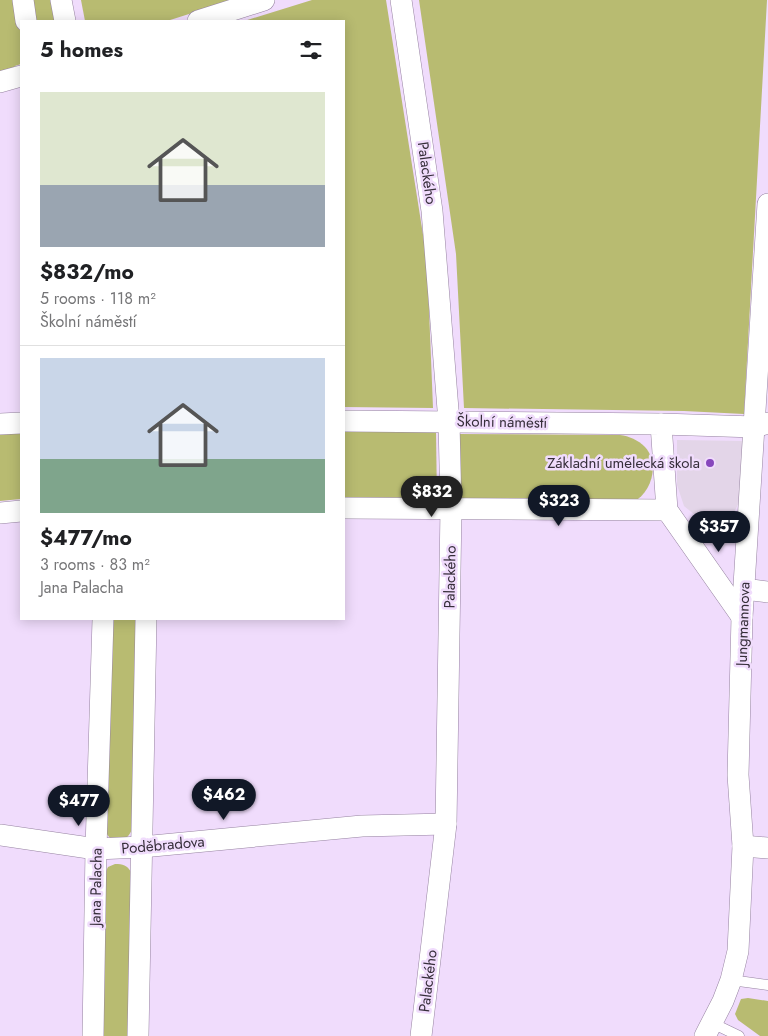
<!DOCTYPE html>
<meta charset="utf-8">
<style>
:root{--surface:#fff;--page:#f6f6f6;--text:#202124;--muted:#757577;--line:#e0e0e0;--accent:#111827}
body{margin:0;font-family:Jost,sans-serif;background:var(--page);color:var(--text);height:100vh;display:flex;flex-direction:column;font-size:19px;white-space:nowrap}
*{box-sizing:border-box;margin:0}
p{font-size:16px;color:var(--muted)}
.icon{flex:none;width:28px;height:28px;fill:none;stroke:currentColor;stroke-width:2;stroke-linecap:round;stroke-linejoin:round}
.map{position:relative;flex:1;overflow:hidden}
.drawer{position:absolute;left:20px;top:20px;width:325px;height:600px;display:flex;flex-direction:column;background:var(--surface);border-radius:0px;box-shadow:0 2px 12px #0003}
.drawer>*{flex:none}
.price{position:absolute;translate:-50% -42px;padding:0 11px;border-radius:18px;background:var(--accent);color:#fff;font-size:16px;line-height:32px;filter:drop-shadow(0 1px 2px #0008)}
.price::after{content:'';position:absolute;left:50%;top:30px;width:15px;height:11px;margin-left:-8px;background:inherit;clip-path:polygon(0 0,100% 0,50% 100%)}
.price.current{background:#222;color:#fff}
ul{padding:0;list-style:none}
li{display:grid;align-content:center;gap:10px;height:265px;padding:0 20px}
li+li{border-top:1px solid var(--line)}
li span{display:grid;place-items:center;height:155px;border-radius:0px;color:#555}
li>.icon{margin-inline-start:auto}
span .icon{width:90px;height:90px;fill:#fffc;stroke-width:1}
li b{font-size:21px}
h2{display:flex;justify-content:space-between;align-items:center;height:60px;padding:0 20px;font-size:21px}
.map>svg:first-child{display:block}
</style>
<div class="map">
<svg width="768" height="1036" viewBox="0 0 768 1036">
<rect width="100%" height="100%" fill="#f0dcfc"/>
<polygon fill="#e3d5e8" points="677,440 743,441 742,497 732,516 717,524 700,519 684,506 677,485"/>
<g fill="#b8bb71">
<polygon points="0,0 52,0 56,21 21,21 21,64 15,66 13,69 0,72"/>
<polygon points="81,0 233,0 167,21 85,21"/>
<polygon points="312,0 386,0 427,260 433,408 344,407 344,21 244,21"/>
<polygon points="419,0 767,0 744,414 684,411 464,408 456,254"/>
<polygon points="21,428 21,499 0,501 0,430"/>
<polygon points="344,431 436,432 437,502 344,501"/>
<path d="M457 434 620 435C629 436 638 440 645 447 660 463 652 493 633 502L458 499Z"/>
<path d="M108 619H137L132 829C126 845 111 846 105 830Z"/>
<path d="M115 864C123 864 127 865 131 872L128 1036H102L105 873 108 867Z"/>
<polygon points="748,998 768,1001 768,1036 760,1036 738,1020 735,1014 741,999"/>
</g>
<g fill="none" stroke-linecap="round" stroke-linejoin="round">
<g stroke="#9683a1" stroke-width="11">
<g id="service">
<polyline points="731,980 768,985"/>
<polyline points="712,1023 739,1036"/>
</g>
</g>
<g stroke="#9683a1" stroke-width="22">
<g id="minor">
<polyline points="23,0 26,21"/>
<polyline points="61,0 65,21"/>
<polyline points="401,0 432,211 449,422 451,508 446,824 421,1036"/>
<polyline points="198,21 264,0"/>
<polyline points="0,82 21,76"/>
<polyline points="344,421 661,424 667,510 742,617"/>
<polyline points="0,424 21,423"/>
<polyline points="661,424 755,427 768,423"/>
<polyline points="344,508 667,510"/>
<polyline points="0,513 21,511"/>
<polyline points="744,589 768,592"/>
<polyline points="0,835 96,849 142,847 362,826 446,824"/>
<polyline points="743,846 768,848"/>
<polyline points="93,1036 96,849 103,619"/>
<polyline points="138,1036 146,619"/>
<polyline points="705,1036 723,1001 731,980 738,951 743,846 738,775 742,617 768,204"/>
</g>
</g>
<use href="#service" stroke="#fff" stroke-width="10"/>
<use href="#minor" stroke="#fff" stroke-width="21"/>
</g>
<circle fill="#8747bc" stroke="#f0dcfc" stroke-width="2" cx="710" cy="463" r="5"/>
<g text-anchor="middle" stroke-width="5" stroke-linejoin="round" paint-order="stroke">
<g font-size="15" fill="#362e3a" stroke="#f0dcfc">
<text transform="translate(427 173) rotate(82)" y="5">Palackého</text>
<text transform="translate(502 422) rotate(1)" y="5">Školní náměstí</text>
<text transform="translate(450 577) rotate(-89)" y="5">Palackého</text>
<text transform="translate(743 624) rotate(-88)" y="5">Jungmannova</text>
<text transform="translate(163 845) rotate(-5)" y="5">Poděbradova</text>
<text transform="translate(96 887) rotate(-89)" y="5">Jana Palacha</text>
<text transform="translate(428 981) rotate(-83)" y="5">Palackého</text>
</g>
<g font-size="15" fill="#362e3a" stroke="#f0dcfc" text-anchor="end">
<text x="700" y="468">Základní umělecká škola</text>
</g>
</g>
</svg>
<b class="price current" style="left:432px;top:518px">$832</b>
<b class="price" style="left:559px;top:527px">$323</b>
<b class="price" style="left:719px;top:553px">$357</b>
<b class="price" style="left:224px;top:821px">$462</b>
<b class="price" style="left:79px;top:827px">$477</b>
<section class="drawer">
<h2>5 homes<svg class="icon" aria-label="filters" viewBox="0 0 24 24"><path d="M4 7h16M4 17h16"/><circle cx="9" cy="7" r="2"/><circle cx="15" cy="17" r="2"/></svg></h2>
<ul>
<li><span style="background:linear-gradient(#dfe7d0 60%,#9aa5b1 0)"><svg class="icon" aria-label="home" viewBox="0 0 24 24"><path d="M3 11l9-7 9 7M6 9v11h12V9"/></svg></span><div><b>$832/mo</b><p>5 rooms · 118 m²</p><p>Školní náměstí</p></div></li>
<li><span style="background:linear-gradient(#c9d6e8 65%,#7fa58c 0)"><svg class="icon" aria-label="home" viewBox="0 0 24 24"><path d="M3 11l9-7 9 7M6 9v11h12V9"/></svg></span><div><b>$477/mo</b><p>3 rooms · 83 m²</p><p>Jana Palacha</p></div></li>
</ul>
</section>
</div>
